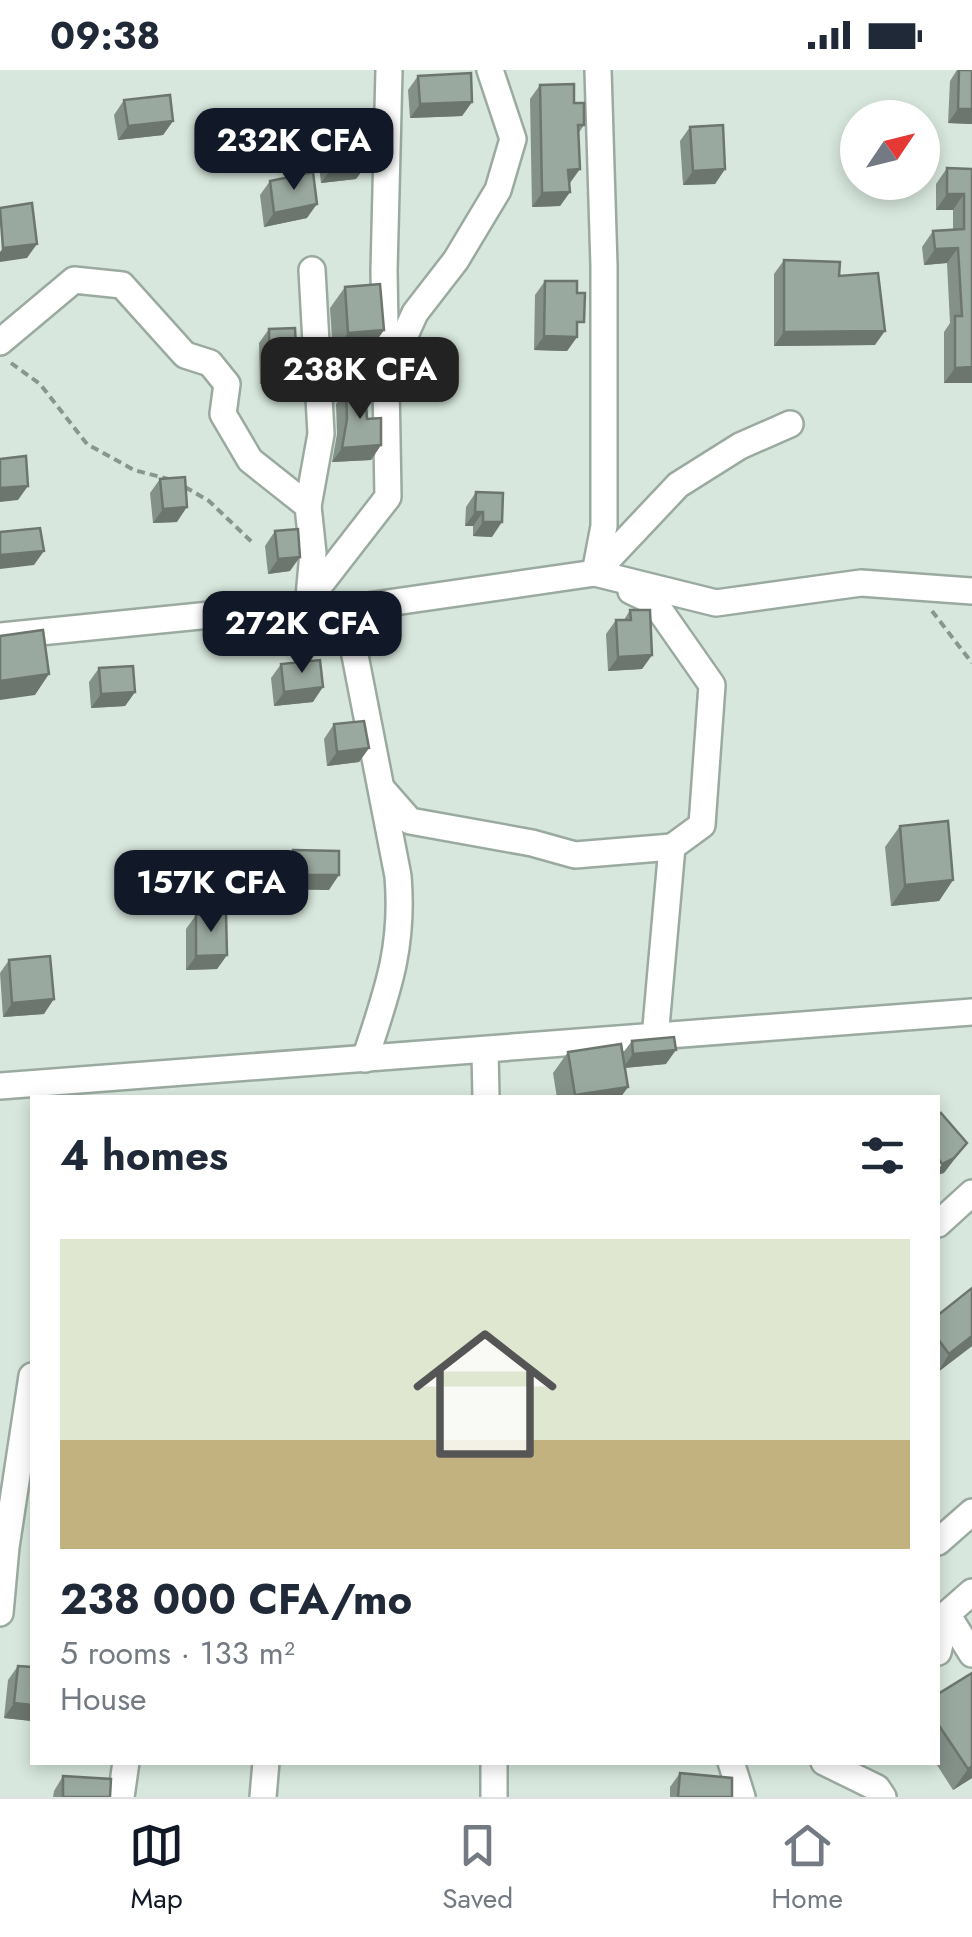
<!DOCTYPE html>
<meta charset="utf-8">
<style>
:root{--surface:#fff;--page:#f6f6f7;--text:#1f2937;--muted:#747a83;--line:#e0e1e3;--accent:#111827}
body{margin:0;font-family:Jost,sans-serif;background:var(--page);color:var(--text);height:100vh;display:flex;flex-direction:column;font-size:38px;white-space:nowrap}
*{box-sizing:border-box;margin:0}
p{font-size:32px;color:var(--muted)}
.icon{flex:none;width:55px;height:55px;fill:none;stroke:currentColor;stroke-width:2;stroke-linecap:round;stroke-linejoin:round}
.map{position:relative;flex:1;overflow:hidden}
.sheet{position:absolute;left:30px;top:1025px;width:910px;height:670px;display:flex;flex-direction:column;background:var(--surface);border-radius:0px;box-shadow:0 5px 15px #0003}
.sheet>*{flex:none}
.needle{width:65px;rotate:55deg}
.tools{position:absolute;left:840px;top:30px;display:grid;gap:20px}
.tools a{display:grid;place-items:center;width:100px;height:100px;border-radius:50%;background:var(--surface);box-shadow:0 5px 15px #0003;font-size:50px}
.price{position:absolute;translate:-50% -85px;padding:0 22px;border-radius:20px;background:var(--accent);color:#fff;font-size:32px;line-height:65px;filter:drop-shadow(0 2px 5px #0008)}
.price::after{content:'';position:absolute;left:50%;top:60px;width:30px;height:22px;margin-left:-15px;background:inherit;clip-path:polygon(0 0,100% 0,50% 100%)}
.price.on{background:#222;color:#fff}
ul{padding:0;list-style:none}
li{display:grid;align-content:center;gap:20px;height:530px;padding:0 30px}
li span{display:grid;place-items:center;height:310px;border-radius:0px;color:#555}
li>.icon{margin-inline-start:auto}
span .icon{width:180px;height:180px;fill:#fffc;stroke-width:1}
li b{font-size:42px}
h2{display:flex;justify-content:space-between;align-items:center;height:120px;padding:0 30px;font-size:42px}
.status{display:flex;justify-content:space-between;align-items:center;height:70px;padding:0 50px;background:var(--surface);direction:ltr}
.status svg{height:28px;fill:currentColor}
.dock{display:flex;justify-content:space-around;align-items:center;height:140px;border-top:2px solid var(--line);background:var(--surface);font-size:28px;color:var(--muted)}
.dock a{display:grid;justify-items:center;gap:5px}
.dock .on{color:var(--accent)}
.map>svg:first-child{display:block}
</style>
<div class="status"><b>09:38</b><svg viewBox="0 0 49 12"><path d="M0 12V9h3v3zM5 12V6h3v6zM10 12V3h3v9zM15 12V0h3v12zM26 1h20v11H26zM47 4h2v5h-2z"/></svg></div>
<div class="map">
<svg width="972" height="1727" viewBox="0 0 972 1727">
<rect width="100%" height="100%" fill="#d7e7dd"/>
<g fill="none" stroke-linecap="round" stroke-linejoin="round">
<g stroke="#9baaa0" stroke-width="30">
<g id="minor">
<polyline points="0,272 74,210 122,215 185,285 210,293 227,314 223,344 250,390 308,436 313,483 309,527"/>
<polyline points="391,296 415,243 456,190 498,120 513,69 490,0"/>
<polyline points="308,436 321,364 312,200"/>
<polyline points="595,503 604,456 604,196 598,0"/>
<polyline points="595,503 678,415 740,376 790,354"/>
<polyline points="631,521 654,532 712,615 702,755 672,777 655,968"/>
<path d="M346 539 398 806C404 878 387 922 365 989"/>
<polyline points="308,542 315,521 388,427 384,201 389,0"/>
<polyline points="0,566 230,543 346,539 595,503 716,533 861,513 972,521"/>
<polyline points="382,719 410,751 532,773 575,785 672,777"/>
<polyline points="485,980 486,1028"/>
<polyline points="0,1016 972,942"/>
<polyline points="938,1154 972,1123"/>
<polyline points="938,1472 972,1442"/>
<polyline points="972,1522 947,1544 972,1584"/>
<polyline points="0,1543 6,1477 32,1306"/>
<polyline points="938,1582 947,1544"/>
<polyline points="731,1692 742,1727"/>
<polyline points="824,1692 877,1718 883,1727"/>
<polyline points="121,1727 126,1692"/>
<polyline points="263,1727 266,1692"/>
<polyline points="494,1727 494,1692"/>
</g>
</g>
<g stroke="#89968e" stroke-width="4" stroke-dasharray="8 5" stroke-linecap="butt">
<polyline points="11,293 40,314 87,374 134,400 172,410"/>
<polyline points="185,417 209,431 254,474"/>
<polyline points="932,541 972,593"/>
</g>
<use href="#minor" stroke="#fff" stroke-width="25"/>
</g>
<g fill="#849189">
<polygon points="957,0 972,0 972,54 948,53 950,11"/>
<polygon points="418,6 472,32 462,46 410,48 408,20"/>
<polygon points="540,15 574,33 584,55 578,64 570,113 569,114 570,122 560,136 532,137 530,29"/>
<polygon points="124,30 173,51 163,65 118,70 114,45"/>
<polygon points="690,57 725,99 715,114 683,115 680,71"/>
<polygon points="328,72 366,95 356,109 321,113 318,86"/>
<polygon points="947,98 972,99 972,313 944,313 944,262 950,253 947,193 924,195 922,177 933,161 953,160 953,140 936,140 936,114"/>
<polygon points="270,111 307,148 264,157 260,125"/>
<polygon points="784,190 875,275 774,276 774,204"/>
<polygon points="545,211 577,263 577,267 567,281 534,280 535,225"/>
<polygon points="345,217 384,260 369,281 333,284 330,238"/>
<polygon points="269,259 287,314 260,314 259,273"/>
<polygon points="346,320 367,349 381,375 371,390 332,392 337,364 336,334"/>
<polygon points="160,409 177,452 153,453 150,423"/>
<polygon points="476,422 492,467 473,466 473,456 465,456 466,437"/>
<polygon points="275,461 290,501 268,504 265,476"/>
<polygon points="630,540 652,585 642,599 608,601 606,564 616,550 624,550"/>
<polygon points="281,594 313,632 274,636 271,608"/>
<polygon points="99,598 135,622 125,636 91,638 89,612"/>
<polygon points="334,654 369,678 359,692 327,696 324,669"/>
<polygon points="900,756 953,810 939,831 891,836 885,777"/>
<polygon points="293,780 329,820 282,819 283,794"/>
<polygon points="196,845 227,885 217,899 186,900 186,859"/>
<polygon points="9,890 44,944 3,947 0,903"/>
<polygon points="632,971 666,994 625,998 628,1017 620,1028 557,1028 553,1003 568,982 622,984"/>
<polygon points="938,1245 972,1276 938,1302"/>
<polygon points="18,1596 32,1651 4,1648 8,1610"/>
<polygon points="972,1603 972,1708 953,1720 935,1692 938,1692 938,1624"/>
<polygon points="680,1703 732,1727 670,1727 670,1717"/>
<polygon points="63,1706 110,1727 53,1727 54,1721"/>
</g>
<g fill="#6c766f">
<polygon points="472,32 462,46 410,48 420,34"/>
<polygon points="958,39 972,39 972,54 948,53"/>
<polygon points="173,51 163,65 118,70 128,56"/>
<polygon points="366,95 356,109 321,113 331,99"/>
<polygon points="580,99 570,113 558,114 568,100"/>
<polygon points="725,99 715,114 683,115 693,101"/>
<polygon points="570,122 560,136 532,137 542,123"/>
<polygon points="947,124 964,124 953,140 936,140"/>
<polygon points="317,134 307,148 264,157 274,143"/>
<polygon points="37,174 27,188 0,192 0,182 3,178"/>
<polygon points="958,178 947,193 924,195 935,179"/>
<polygon points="384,260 369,281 333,284 348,263"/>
<polygon points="885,261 875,275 774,276 784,262"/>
<polygon points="544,266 577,267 567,281 534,280"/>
<polygon points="972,297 972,313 944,313 955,298"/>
<polygon points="297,299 287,314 260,314 270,300"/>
<polygon points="381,375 371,390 332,392 342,378"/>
<polygon points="28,416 18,430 0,432 0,418"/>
<polygon points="187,437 177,452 153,453 163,439"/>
<polygon points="475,442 483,442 473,456 465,456"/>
<polygon points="483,452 502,452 492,467 473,466"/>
<polygon points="44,481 34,495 0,499 0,485"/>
<polygon points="300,487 290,501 268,504 278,489"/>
<polygon points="652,585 642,599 608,601 618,587"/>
<polygon points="49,604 35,625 0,630 0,611"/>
<polygon points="323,617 313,632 274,636 284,622"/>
<polygon points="135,622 125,636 91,638 101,624"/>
<polygon points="369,678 359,692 327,696 337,682"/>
<polygon points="292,805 339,805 329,820 282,819"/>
<polygon points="953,810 939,831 891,836 905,815"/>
<polygon points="227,885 217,899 186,900 196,886"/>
<polygon points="54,929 44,944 3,947 12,933"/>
<polygon points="676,980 666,994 623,998 633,984"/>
<polygon points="628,1017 620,1028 574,1028 575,1025"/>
<polygon points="967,1073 944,1103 938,1105 938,1100 942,1094"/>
<polygon points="972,1266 972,1276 938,1302 949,1284"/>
<polygon points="14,1633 32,1635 32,1651 4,1648"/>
<polygon points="972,1696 972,1708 953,1720 968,1699"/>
</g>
<g fill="#9aa99f" stroke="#6c766f" stroke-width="2.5">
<polygon points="959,0 972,0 972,39 958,39"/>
<polygon points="471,3 472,32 420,34 418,6"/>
<polygon points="574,14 574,33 584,33 584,55 578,55 580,99 568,100 570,122 542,123 540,15"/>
<polygon points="170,25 173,51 128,56 124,30"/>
<polygon points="723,55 725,99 693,101 690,57"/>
<polygon points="364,68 366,95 331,99 328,72"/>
<polygon points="947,98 972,99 972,297 955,298 955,246 962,246 958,178 935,179 933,161 964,159 964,124 947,124"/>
<polygon points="313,102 317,134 274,143 270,111"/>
<polygon points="32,133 37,174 3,178 0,138"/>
<polygon points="784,190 840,192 839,206 878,203 885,261 784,262"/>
<polygon points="545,211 577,211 577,223 585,223 584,252 577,252 577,267 544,266"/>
<polygon points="380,214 384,260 348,263 345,217"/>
<polygon points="295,258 297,299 270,300 269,259"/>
<polygon points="365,318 367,349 381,348 381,375 342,378 347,349 346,320"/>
<polygon points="26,386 28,416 0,418 0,389"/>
<polygon points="185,407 187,437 163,439 160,409"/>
<polygon points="476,422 503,423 502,452 483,452 483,442 475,442"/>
<polygon points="40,458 44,481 0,485 0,462"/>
<polygon points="298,459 300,487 278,489 275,461"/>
<polygon points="630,540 650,540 652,585 618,587 616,550 631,550"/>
<polygon points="43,560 49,604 0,611 0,566"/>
<polygon points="320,590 323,617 284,622 281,594"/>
<polygon points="133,596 135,622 101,624 99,598"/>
<polygon points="364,651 369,678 337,682 334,654"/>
<polygon points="948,751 953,810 905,815 900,756"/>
<polygon points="293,780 339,781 339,805 292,805"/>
<polygon points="226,843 227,885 196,886 196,845"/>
<polygon points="50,886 54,929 12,933 9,890"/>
<polygon points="674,967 676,980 633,984 632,971"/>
<polygon points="621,974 628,1017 575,1025 568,982"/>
<polygon points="941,1043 967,1073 954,1088 942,1094 938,1088 938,1045"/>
<polygon points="972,1218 972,1266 949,1284 938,1269 938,1245"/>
<polygon points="18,1596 32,1597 32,1635 14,1633"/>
<polygon points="972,1603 972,1696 968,1699 938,1654 938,1624"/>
<polygon points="680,1703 732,1708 732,1727 678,1727"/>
<polygon points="63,1706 111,1709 110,1727 63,1727"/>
</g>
</svg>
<div class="tools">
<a><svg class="needle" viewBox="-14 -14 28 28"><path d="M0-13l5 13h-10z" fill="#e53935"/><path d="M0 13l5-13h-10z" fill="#747a83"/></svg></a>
</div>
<b class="price" style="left:294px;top:123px">232K CFA</b>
<b class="price on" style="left:360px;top:352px">238K CFA</b>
<b class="price" style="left:302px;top:606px">272K CFA</b>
<b class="price" style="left:211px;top:865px">157K CFA</b>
<section class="sheet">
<h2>4 homes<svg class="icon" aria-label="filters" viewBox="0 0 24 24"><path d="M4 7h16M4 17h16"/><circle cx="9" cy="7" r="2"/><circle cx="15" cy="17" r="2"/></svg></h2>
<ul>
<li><span style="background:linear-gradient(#dfe7d0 65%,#c2b280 0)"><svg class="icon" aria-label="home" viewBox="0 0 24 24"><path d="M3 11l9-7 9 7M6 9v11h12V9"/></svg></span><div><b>238 000 CFA/mo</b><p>5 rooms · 133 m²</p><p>House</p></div></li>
</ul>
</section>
</div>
<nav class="dock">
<a class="on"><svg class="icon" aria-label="map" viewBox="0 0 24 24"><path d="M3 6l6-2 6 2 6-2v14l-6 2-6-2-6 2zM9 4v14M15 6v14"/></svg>Map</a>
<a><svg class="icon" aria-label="saved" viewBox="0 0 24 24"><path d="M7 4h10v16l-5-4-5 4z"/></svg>Saved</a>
<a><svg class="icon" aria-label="home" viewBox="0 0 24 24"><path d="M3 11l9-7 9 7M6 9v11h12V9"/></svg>Home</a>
</nav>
